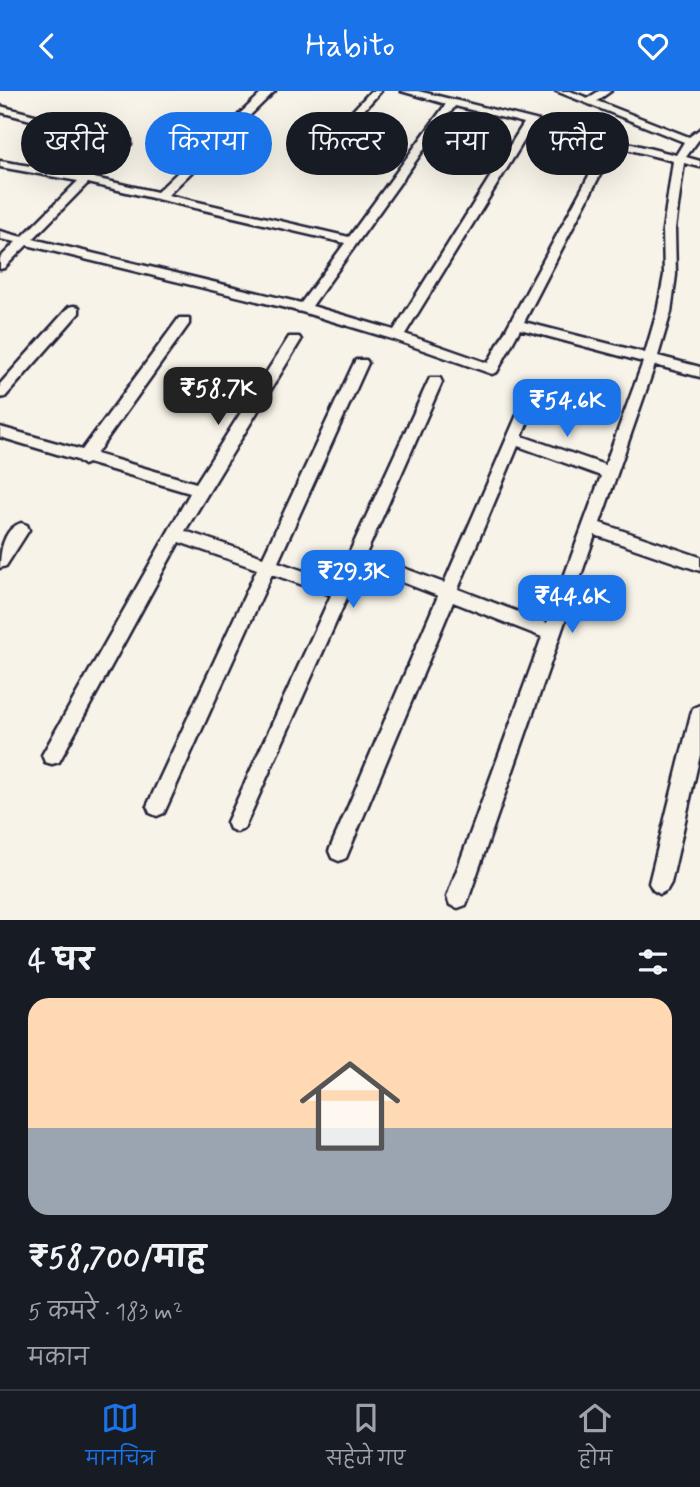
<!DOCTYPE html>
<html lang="hi">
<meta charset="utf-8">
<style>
:root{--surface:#171b24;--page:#20242c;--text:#f1f3f6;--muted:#9ea1a6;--line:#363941;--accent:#1a73e8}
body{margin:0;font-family:Mynerve,"Playpen Sans Deva",sans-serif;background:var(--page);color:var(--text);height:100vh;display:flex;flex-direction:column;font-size:26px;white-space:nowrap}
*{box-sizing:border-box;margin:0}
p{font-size:23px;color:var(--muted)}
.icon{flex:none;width:38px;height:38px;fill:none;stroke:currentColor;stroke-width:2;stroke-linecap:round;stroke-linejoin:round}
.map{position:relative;height:829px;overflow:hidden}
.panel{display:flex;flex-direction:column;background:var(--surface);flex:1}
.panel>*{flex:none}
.banner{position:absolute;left:21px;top:21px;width:658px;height:63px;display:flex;gap:14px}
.price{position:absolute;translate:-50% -60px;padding:0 16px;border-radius:14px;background:var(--accent);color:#fff;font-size:23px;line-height:46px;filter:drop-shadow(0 2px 4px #0008)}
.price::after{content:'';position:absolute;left:50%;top:42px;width:21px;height:16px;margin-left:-10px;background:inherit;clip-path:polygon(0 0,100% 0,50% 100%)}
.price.selected{background:#222;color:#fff}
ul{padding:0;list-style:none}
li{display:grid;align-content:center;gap:14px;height:371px;padding:0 28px}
li span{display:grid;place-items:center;height:217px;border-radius:21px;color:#555}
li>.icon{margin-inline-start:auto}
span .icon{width:126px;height:126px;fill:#fffc;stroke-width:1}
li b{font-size:30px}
h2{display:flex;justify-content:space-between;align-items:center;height:84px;padding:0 28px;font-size:30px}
.pill{padding:0 24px;border-radius:32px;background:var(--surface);box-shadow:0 7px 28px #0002;font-size:24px;line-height:63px}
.pill.selected{background:var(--accent);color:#fff}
header{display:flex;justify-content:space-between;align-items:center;height:91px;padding:0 28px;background:var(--accent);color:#fff;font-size:32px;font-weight:600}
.dock{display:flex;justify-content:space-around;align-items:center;height:98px;border-top:2px solid var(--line);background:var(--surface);font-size:19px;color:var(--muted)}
.dock a{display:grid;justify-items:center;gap:4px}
.dock .selected{color:var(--accent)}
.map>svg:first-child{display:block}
</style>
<header><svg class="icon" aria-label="back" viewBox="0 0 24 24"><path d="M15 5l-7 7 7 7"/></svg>Habito<svg class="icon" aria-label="heart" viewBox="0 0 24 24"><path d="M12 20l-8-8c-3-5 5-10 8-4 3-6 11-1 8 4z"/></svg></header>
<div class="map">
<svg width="700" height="829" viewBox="0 0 700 829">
<rect width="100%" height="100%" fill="#f7f3e8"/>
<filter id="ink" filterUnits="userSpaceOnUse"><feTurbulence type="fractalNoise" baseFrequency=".0143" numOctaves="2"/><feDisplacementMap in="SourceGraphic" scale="14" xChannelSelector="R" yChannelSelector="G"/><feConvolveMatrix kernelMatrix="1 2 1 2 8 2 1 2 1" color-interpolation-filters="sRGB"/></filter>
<g filter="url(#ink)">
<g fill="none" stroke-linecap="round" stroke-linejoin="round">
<g stroke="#22223b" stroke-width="5">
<g id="street">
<path d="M264 0H275L168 104 349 146 446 13 401 0H418L676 64 684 51 556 0H570L588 7 599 0H611L597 10 689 46 700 38V47L686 66 700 70V76L684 72 675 138 676 184 671 221 658 265 700 276V286L655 274 600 432 700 466V480L595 444 469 806 466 814 458 817 450 814 447 806 542 546 453 511 346 767 339 770 332 767 329 760 438 505 361 475 244 738 237 741 230 738 227 731 331 504 272 483 164 722 157 725 150 722 147 715 257 478 179 451 59 671 52 673 45 671 42 664 190 402 88 372 84 374 77 369 0 346V336L82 359 179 227H189V233L96 363 196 392 289 246H299L301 249 185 440 263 466 354 272 356 269H366L368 272 278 471 336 491 428 291 430 287H440L442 291 366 463 444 492 520 317 525 316 532 321 522 345 605 374 643 271 520 238 497 281 492 283 392 248 302 221 27 154 4 177 0 178V167L16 151 0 148V140L22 146 78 90 0 76V70L84 84 119 52 0 21V15L131 49V53L94 87 157 101ZM455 15 524 32 394 239 312 215ZM533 35 606 53 488 272 405 243ZM615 55 673 70 663 138 664 184 657 221 645 262 524 231ZM88 92 345 152 301 212 33 148ZM518 355 601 385 547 532 458 498Z"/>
<polygon points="371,0 381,0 315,73 307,73 307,69"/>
<polygon points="74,215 79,216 79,222 5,306 0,307 0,293 69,216"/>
<path d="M21 432 27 434 29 439 6 475 0 477C0 461 3 438 21 432Z"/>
<polygon points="700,614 700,664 671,792 667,799 660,803 653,799 649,792 691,623 693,617"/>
</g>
</g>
<use href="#street" fill="#f7f3e8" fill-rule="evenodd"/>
</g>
</g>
</svg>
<b class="price selected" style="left:218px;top:336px">₹58.7K</b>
<b class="price" style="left:567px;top:348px">₹54.6K</b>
<b class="price" style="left:353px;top:519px">₹29.3K</b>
<b class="price" style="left:572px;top:544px">₹44.6K</b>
<div class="banner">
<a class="pill">खरीदें</a>
<a class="pill selected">किराया</a>
<a class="pill">फ़िल्टर</a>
<a class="pill">नया</a>
<a class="pill">फ़्लैट</a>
</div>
</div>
<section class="panel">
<h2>4 घर<svg class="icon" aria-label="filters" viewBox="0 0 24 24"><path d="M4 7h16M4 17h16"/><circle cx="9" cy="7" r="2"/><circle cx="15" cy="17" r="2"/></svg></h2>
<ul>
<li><span style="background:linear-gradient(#ffd9b3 60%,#9aa5b1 0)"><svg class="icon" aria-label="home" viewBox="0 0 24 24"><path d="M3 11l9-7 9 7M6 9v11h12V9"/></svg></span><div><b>₹58,700/माह</b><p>5 कमरे · 183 m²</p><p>मकान</p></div></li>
</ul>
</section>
<nav class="dock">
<a class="selected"><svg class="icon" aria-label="map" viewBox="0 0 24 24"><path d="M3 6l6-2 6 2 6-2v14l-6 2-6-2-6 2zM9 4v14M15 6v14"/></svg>मानचित्र</a>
<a><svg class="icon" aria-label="saved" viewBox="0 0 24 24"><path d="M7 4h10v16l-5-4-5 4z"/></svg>सहेजे गए</a>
<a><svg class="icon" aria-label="home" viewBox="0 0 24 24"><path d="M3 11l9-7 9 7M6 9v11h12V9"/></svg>होम</a>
</nav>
